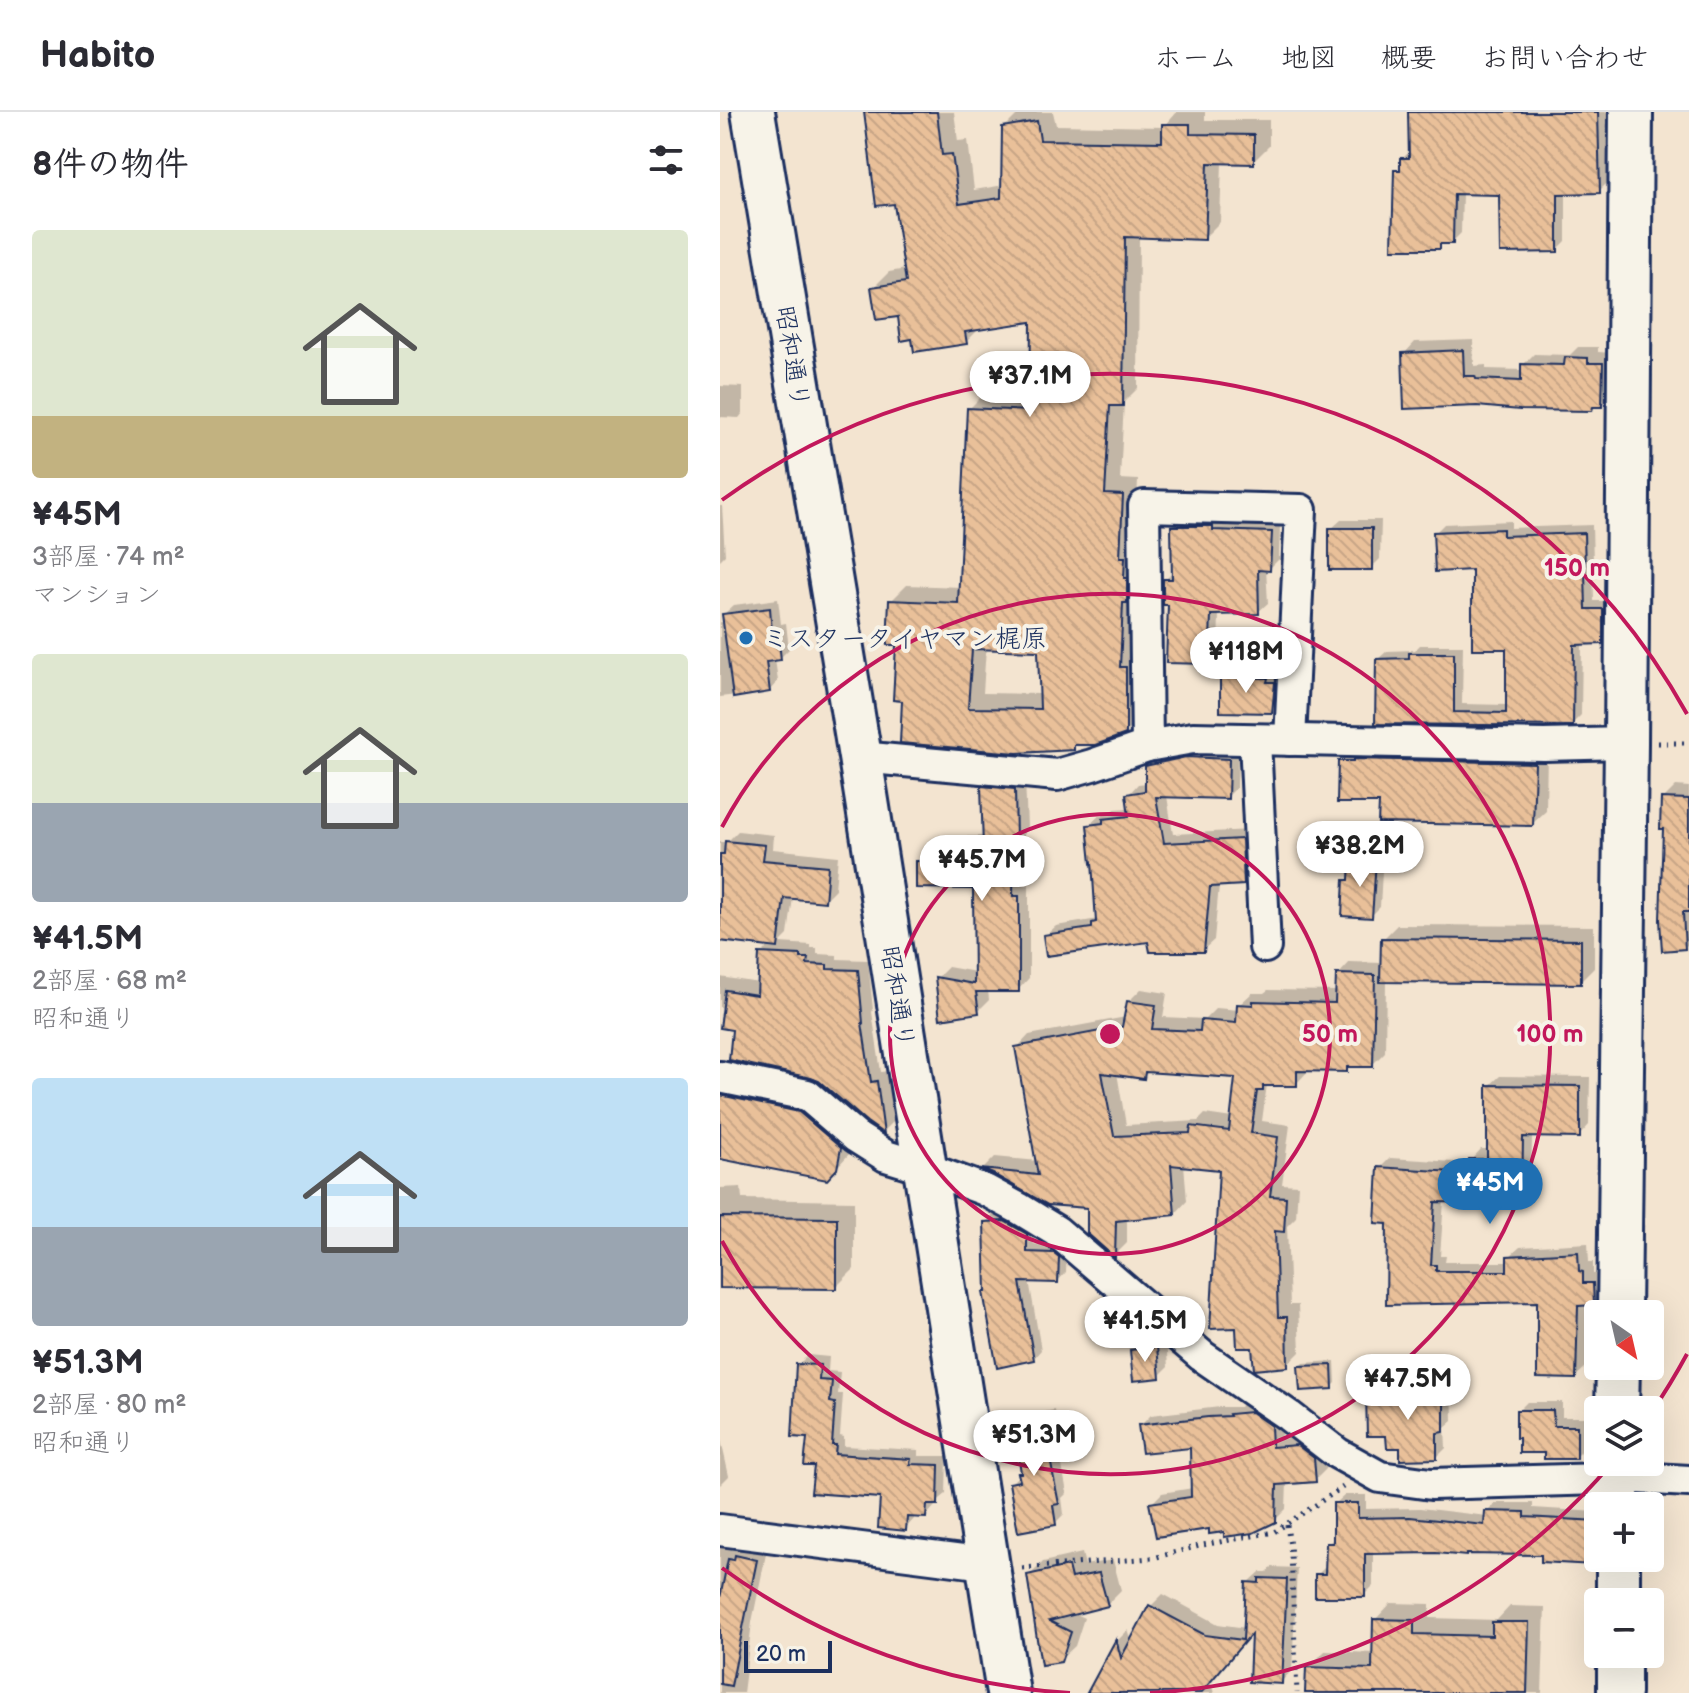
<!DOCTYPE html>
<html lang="ja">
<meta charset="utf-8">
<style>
:root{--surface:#fff;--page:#f7f7f7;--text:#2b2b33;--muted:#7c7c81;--line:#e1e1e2;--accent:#1f6fb2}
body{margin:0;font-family:"Balsamiq Sans","Klee One",sans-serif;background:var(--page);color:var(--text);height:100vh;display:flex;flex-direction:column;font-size:30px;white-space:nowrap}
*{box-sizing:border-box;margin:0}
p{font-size:26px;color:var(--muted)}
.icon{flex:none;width:44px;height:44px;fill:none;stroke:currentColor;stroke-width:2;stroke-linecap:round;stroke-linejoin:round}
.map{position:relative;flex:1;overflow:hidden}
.panel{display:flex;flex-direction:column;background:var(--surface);width:720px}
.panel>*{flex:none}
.needle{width:52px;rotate:146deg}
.tools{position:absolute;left:864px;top:1188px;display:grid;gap:16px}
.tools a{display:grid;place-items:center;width:80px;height:80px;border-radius:8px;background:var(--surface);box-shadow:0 8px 32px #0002;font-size:40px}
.scale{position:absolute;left:24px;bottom:20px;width:88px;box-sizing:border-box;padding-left:8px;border:4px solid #1b2f5e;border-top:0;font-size:22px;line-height:28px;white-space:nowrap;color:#1b2f5e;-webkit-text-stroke:6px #f7f3e8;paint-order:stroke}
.price{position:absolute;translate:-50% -68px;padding:0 18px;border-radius:28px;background:#fff;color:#222;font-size:26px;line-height:52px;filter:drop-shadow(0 2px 4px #0008)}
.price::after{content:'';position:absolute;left:50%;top:48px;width:24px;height:18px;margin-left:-12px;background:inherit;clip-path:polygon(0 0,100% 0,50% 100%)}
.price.current{background:var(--accent);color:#fff}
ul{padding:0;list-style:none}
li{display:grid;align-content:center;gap:16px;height:424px;padding:0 32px}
li span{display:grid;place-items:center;height:248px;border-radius:8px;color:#555}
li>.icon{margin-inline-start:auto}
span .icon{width:144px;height:144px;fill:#fffc;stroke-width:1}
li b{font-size:34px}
h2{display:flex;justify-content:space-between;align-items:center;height:96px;padding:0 32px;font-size:34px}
header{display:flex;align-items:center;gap:48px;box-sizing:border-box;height:112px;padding:0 40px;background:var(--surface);border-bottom:2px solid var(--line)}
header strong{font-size:38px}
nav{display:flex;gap:44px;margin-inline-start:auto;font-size:28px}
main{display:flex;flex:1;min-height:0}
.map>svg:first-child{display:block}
</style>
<header>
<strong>Habito</strong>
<nav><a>ホーム</a><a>地図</a><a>概要</a><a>お問い合わせ</a></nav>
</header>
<main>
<section class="panel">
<h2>8件の物件<svg class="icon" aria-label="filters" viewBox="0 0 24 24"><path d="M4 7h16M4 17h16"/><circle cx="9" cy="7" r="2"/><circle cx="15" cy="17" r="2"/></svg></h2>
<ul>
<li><span style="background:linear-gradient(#dfe7d0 75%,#c2b280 0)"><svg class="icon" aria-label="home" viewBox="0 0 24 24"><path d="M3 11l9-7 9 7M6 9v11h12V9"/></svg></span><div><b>¥45M</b><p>3部屋 · 74 m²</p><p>マンション</p></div></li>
<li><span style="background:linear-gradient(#dfe7d0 60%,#9aa5b1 0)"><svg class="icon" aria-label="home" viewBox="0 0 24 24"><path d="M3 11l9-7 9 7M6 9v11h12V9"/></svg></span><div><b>¥41.5M</b><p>2部屋 · 68 m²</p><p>昭和通り</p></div></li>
<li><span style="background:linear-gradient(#bfe0f5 60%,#9aa5b1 0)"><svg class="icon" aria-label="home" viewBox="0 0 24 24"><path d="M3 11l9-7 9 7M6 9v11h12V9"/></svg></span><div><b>¥51.3M</b><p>2部屋 · 80 m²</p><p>昭和通り</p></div></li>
</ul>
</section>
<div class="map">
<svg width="969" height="1581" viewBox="0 0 969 1581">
<defs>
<pattern id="building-back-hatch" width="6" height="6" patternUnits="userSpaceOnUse" patternTransform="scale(2)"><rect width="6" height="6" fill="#e9c099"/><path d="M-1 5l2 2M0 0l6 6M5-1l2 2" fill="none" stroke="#c7a586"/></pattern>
</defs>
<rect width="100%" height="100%" fill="#f3e4d0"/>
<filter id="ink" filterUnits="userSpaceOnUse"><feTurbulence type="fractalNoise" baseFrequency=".0125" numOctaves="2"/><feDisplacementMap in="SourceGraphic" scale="16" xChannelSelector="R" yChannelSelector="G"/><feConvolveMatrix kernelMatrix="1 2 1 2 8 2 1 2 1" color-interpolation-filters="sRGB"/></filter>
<g filter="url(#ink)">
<g fill="#0003" fill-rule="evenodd">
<path d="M146 0H234L238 29 248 28 254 78 284 73V16L300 0H333L336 13 444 15 457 0H485V8H549V34L533 50H502L500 110 484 126 419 124 418 276 404 290 400 367 418 368 415 431 421 605 405 621 358 631 353 636 184 587 178 531 171 489 187 473 241 475 249 297 265 281 312 283 313 208 260 216 246 230 179 203 153 176 169 160 186 157 176 89ZM266 535 320 537 321 582 263 581Z"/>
<polygon points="690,0 895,0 895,7 887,15 888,70 879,79 846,80 846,129 837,138 781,81 742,80 741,121 732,130 725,130 719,135 679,59 682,56 682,47 691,38"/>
<polygon points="753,228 754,254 766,253 766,257 803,258 803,253 814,242 850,243 858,235 878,235 878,240 893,241 892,282 881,293 876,293 872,297 800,296 684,242 695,230"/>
<polygon points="0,274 23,275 23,301 19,306 0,305"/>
<polygon points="0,394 2,394 5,443 0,448"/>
<polygon points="463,405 560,411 559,447 549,457 546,456 548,491 538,500 499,501 498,541 489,550 450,491 445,468 454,459 453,415"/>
<polygon points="621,408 661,408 660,447 651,456 611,417"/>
<polygon points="791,409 791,416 872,413 874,489 891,489 891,521 882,530 862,531 861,603 852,612 657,610 658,547 667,539 695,538 700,533 743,533 742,592 788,593 788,535 754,456 715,421 724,412"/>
<polygon points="58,487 61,512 66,511 69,537 60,546 55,547 58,569 49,579 0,585 0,510 5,511 4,502 14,493"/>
<polygon points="511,557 556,557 556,562 563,562 560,589 551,599 502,566"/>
<polygon points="633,636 827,638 826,699 812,712 661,689 620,650"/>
<polygon points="518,637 517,675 507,685 447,684 453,722 531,718 534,761 523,771 499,773 494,828 483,838 430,828 325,824 336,814 378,807 369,713 380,703 391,702 395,697 410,696 408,683 418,672 427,671 427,654 438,644"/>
<polygon points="274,664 305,667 307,715 304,718 303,773 309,773 309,866 298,878 268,878 269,888 258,899 217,866 228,855 256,860 255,775 198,750 209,739 213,739 213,736 224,725 265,724 263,675"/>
<polygon points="956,674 969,675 969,831 965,835 945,715 943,687"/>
<polygon points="18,719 54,723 53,737 118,744 115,777 104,788 73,785 68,823 60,831 91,833 91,836 97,836 97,842 117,843 117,847 148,848 153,898 152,900 161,960 168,959 174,1009 164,1019 148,1009 100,968 14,916 5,895 0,896 0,865 39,871 41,842 50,833 0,827 0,730 7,730"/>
<polygon points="640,740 663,741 660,795 651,804 626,769 631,764 632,749"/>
<path d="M677 813 874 814V856L860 870 666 868 665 940 652 953H631L626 958H589L576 972H547L542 1009 570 1013 562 1072 578 1073 576 1105 567 1114 570 1193H578L580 1240 567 1253 501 1057 464 1052 467 1089 455 1102 407 1106V1131L395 1143 369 1095 264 1056 275 1045 318 1049 297 936 309 923 406 905 408 890 421 877 447 881 443 905 485 907 496 896 519 898V893L532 881H544L548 878 617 879 618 863 630 850 662 851 663 827ZM429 959 517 964 512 1006 485 1002 478 1009 406 1013 397 961 423 965Z"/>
<polygon points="0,963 93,986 134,1021 130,1041 107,1066 0,1045"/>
<polygon points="780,964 870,965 869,1013 859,1024 812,1023 811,1079 801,1090 724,1089 720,1144 726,1144 725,1150 789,1150 789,1145 800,1135 868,1131 869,1150 873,1150 873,1162 882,1161 883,1181 873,1191 868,1191 866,1255 855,1265 819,1188 668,1191 669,1110 660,1056 670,1046 751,1051 751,1048 761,1037 769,1037 769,974"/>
<polygon points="21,1075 22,1087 134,1089 134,1157 116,1175 0,1174 0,1076"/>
<polygon points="294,1101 315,1114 314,1132 343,1133 347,1136 346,1160 338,1169 309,1168 321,1238 313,1247 266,1110 274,1102"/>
<polygon points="446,1227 448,1255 439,1264 412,1238 421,1229"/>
<polygon points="88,1243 109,1245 108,1259 120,1260 118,1282 123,1282 120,1324 124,1325 124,1334 199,1338 199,1344 227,1344 226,1382 215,1391 215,1394 206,1404 194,1403 194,1407 185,1417 162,1384 96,1353 89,1324 78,1253"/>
<polygon points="615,1249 616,1271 612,1275 580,1255 584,1251"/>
<polygon points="732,1271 733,1309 725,1316 726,1336 717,1345 682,1334 668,1322 648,1283 657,1273"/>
<polygon points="543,1290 561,1303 562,1326 589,1323 604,1335 606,1357 595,1368 567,1370 566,1397 555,1408 505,1417 492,1415 431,1392 442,1381 473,1376 472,1334 420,1314 431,1303 500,1295 520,1295 522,1292"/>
<polygon points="807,1290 842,1290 842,1305 865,1305 865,1336 856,1345 826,1339 798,1299"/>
<polygon points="335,1298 340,1335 339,1337 347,1381 342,1386 344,1402 335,1411 291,1371 303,1359 296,1312 305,1303"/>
<polygon points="0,1324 9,1364 0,1373"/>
<polygon points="625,1383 646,1383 646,1397 700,1396 767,1404 767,1400 776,1391 813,1391 813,1396 878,1400 878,1446 873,1451 824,1441 653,1440 653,1474 644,1483 597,1463 607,1453 608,1432 615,1425 615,1392"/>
<polygon points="28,1433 47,1437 32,1510 23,1581 0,1581 0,1434 24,1438"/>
<polygon points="362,1441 365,1453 393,1448 401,1478 387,1492 353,1501 364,1506 355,1534 340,1548 309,1464 323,1450"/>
<polygon points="552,1455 577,1456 572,1558 561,1570 533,1519 490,1569 494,1581 379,1581 372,1577 398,1528 408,1518 412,1530 431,1494 443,1482 498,1512 526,1516 528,1471 540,1460 547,1460"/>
<polygon points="671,1491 710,1492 710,1506 777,1508 790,1494 825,1495 822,1581 587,1581 588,1556 605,1539 654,1541 655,1508"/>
</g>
<g fill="url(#building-back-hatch)" stroke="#1b2f5e" stroke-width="2" fill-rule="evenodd">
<path d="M144 0H217L222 43 232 42 239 92 281 86 282 15 317 9 320 28 442 30V12H470V22L534 23V52L488 51 485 128 405 125 403 294H390L385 382 403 383 400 445H405L404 466H407V491H403L400 555H406V622L375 633H354V638L297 641 180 631 182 589 173 588 176 533H167L169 488 238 491 247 296 310 299 311 210 245 220 247 232 194 240 192 227 181 229 178 205 156 208 151 175 186 170 174 92 156 94ZM252 537 318 539 320 597 248 596Z"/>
<polygon points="688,0 878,0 880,81 838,82 838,140 780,141 779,83 734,82 733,132 720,132 720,137 672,137 674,58 680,58 680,46 689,46"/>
<polygon points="743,238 744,264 755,264 756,267 801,269 801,252 844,253 845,245 868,246 868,251 883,251 882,295 873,295 872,299 800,298 757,294 684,297 682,241"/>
<polygon points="451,414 493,414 493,418 552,420 550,459 538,458 539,502 491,503 489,552 446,551 448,493 443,493 443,467 452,467"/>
<rect x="609" y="416" width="43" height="42"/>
<polygon points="783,417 783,424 864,421 866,497 883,497 883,532 854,533 853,614 655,612 656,547 689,546 689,541 734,541 734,600 786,601 786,537 752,537 752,458 715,460 713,420"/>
<polygon points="50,496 52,520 58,520 61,548 46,550 50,580 13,586 2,502"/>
<polygon points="500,565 548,566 547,570 555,570 552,601 500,600"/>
<polygon points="466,645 509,647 508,687 436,685 444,731 522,727 524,773 490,775 484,840 430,840 428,830 326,844 323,823 372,816 372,811 376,810 372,750 371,751 367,713 383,711 383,707 409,704 406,682 425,679 425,654"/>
<polygon points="633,647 815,651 813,714 658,711 659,691 617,691 618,649 633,649"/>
<polygon points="261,674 295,677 296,728 294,728 293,784 299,784 299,880 256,880 259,901 220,907 215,865 254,872 253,777 196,776 196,749 211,749 211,735 263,735"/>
<polygon points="941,686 969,687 969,800 963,800 965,837 942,839 940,808 943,717 940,717"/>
<polygon points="5,729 45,733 43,748 108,754 105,790 64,786 58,836 0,829 0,742 4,742"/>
<polygon points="630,748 656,748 652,806 622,804 624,768 629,768"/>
<polygon points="661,826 861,828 861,872 660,870"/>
<polygon points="39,841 81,843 81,846 88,846 87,852 107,853 107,857 138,858 143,911 142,911 151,970 157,969 164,1022 147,1010 99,969 91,966 9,948 12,918 0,916 5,878 37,883"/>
<path d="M616 862 655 863 653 955H627V960L577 959V974H543V979H537L531 1021 558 1025 550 1084 566 1085 564 1120 555 1119 558 1205H567L568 1255 534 1258 532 1236H517L516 1216 490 1217 499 1058 451 1053 455 1103 396 1109 395 1146 367 1121V1096L328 1093 273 1062 261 1057 318 1063 295 935 402 915 407 889 436 893 432 917 480 919 481 908 516 911 517 892 533 893V889L615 891ZM425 960 515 966 509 1019 471 1014 470 1021 394 1024 382 961 424 967Z"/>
<polygon points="767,973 860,974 860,1026 803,1025 802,1092 715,1090 711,1153 716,1153 716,1159 787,1159 787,1144 858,1140 859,1159 863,1160 863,1171 873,1171 874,1193 858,1194 856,1267 817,1266 817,1190 666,1193 667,1112 655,1111 658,1055 749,1061 749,1047 767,1047"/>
<polygon points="0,983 79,1000 121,1036 117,1057 107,1068 0,1047"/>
<polygon points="0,1105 117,1106 117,1177 0,1176"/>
<polygon points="284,1109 307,1122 307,1140 334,1141 339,1145 338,1171 300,1170 314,1248 277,1256 263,1180 266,1180 264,1110"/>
<polygon points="437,1235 440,1266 413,1269 410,1238"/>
<polygon points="76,1252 100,1253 99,1268 112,1269 110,1290 115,1291 112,1333 116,1333 115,1342 191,1347 190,1352 219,1353 218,1393 207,1393 206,1406 187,1405 186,1419 158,1416 160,1386 91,1381 94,1354 84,1354 87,1326 72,1325"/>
<polygon points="612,1253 613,1277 580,1279 578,1254"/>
<polygon points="724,1279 724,1320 717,1321 717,1347 680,1348 680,1336 667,1336 666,1324 647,1324 646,1282"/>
<polygon points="796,1298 833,1298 834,1314 857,1314 857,1347 824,1347 824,1341 799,1341 799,1326 796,1326"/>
<polygon points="531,1300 551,1314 552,1335 577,1333 594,1346 596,1370 557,1373 556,1410 533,1421 504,1425 504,1420 489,1422 489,1417 436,1425 429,1391 471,1385 470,1336 422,1341 418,1313 488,1305 510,1304 509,1302"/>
<polygon points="326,1307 332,1346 330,1347 339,1392 333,1393 336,1413 298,1420 289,1371 300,1369 298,1361 301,1361 294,1312"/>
<polygon points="613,1391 638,1391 638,1406 690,1405 764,1413 765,1399 805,1400 805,1405 878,1409 878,1433 874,1453 821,1450 821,1443 746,1442 746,1444 716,1441 645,1442 645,1485 595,1485 595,1462 605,1462 606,1431 613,1431"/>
<polygon points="15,1443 37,1448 11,1574 0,1572 0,1486 8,1447 14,1448"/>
<polygon points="348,1454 351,1466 379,1461 388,1494 329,1509 351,1520 341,1550 321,1553 307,1463"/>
<polygon points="539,1466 567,1467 562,1572 529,1570 531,1522 481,1581 367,1581 396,1527 401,1546 429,1493 485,1523 523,1528 526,1470 539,1471"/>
<polygon points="653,1507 694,1508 694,1522 772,1524 772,1510 809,1510 807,1581 585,1581 586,1555 652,1557"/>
</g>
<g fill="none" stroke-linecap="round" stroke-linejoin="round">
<g stroke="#1b2f5e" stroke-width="36">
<g id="street">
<polyline points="535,628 545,835"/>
<polyline points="427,634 424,394 581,398 570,628"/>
<polyline points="140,645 337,663 372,653 427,634 473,626 824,633 906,631"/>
<polyline points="0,965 87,983 136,1025 166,1044 205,1056 265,1078 300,1097 336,1119 482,1244 569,1304 617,1341 660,1365 711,1372 917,1366 969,1369"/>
<polyline points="0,1418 266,1452"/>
</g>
</g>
<g stroke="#1b2f5e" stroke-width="48">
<g id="secondary">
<polyline points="33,0 140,645 288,1581"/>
<polyline points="899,1202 906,631 911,0"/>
<polyline points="897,1298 898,1254"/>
<polyline points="897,1350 897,1394"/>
<polyline points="898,1446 898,1490"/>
<polyline points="899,1542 899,1581"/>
</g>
</g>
<g stroke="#1b2f5e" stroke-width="5" stroke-dasharray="2 6" stroke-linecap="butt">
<polyline points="938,631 969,631"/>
<polyline points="567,1413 571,1442 577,1581"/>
<polyline points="302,1456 433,1446 483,1433 554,1420 623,1375"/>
</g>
<use href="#street" stroke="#f7f3e8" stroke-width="30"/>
<use href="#secondary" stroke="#f7f3e8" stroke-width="42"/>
</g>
</g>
<g fill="none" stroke="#c2185b" stroke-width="4">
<circle cx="390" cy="922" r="220"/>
<path d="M2 715A440 440 0 1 1 2 1129"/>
<path d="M967 1242A660 660 0 0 1 931 1301M892 1351A660 660 0 0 1 430 1581M350 1581A660 660 0 0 1 2 1456M2 388A660 660 0 0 1 967 602"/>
</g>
<circle fill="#1f6fb2" stroke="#f7f3e8" stroke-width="3" cx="26" cy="526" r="8"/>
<g text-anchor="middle" stroke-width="8" stroke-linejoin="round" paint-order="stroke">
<g font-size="26" fill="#1b2f5e" stroke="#f7f3e8">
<text transform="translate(73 245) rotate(81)" y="9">昭和通り</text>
<text transform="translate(178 885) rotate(81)" y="9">昭和通り</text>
</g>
<g font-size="26" fill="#1b2f5e" stroke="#f7f3e8" text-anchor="start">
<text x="42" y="535">ミスタータイヤマン梶原</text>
</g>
</g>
<circle cx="390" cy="922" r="12" fill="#c2185b" stroke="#f7f3e8" stroke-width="4"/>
<g font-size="24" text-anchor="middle" font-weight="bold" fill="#c2185b" stroke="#f7f3e8" stroke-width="8" stroke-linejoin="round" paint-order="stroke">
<text x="857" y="464">150 m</text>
<text x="610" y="930">50 m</text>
<text x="830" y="930">100 m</text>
</g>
</svg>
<div class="tools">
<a><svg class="needle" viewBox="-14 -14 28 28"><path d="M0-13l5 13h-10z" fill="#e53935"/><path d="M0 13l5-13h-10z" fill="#7c7c81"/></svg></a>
<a><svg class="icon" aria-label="layers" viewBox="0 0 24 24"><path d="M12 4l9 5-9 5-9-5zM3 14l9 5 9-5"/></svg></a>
<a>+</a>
<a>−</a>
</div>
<div class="scale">20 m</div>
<b class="price" style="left:310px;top:307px">¥37.1M</b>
<b class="price" style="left:526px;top:583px">¥118M</b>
<b class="price" style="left:640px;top:777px">¥38.2M</b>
<b class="price" style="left:262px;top:791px">¥45.7M</b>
<b class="price current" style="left:770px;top:1114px">¥45M</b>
<b class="price" style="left:425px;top:1252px">¥41.5M</b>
<b class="price" style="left:688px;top:1310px">¥47.5M</b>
<b class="price" style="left:314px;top:1366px">¥51.3M</b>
</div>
</main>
